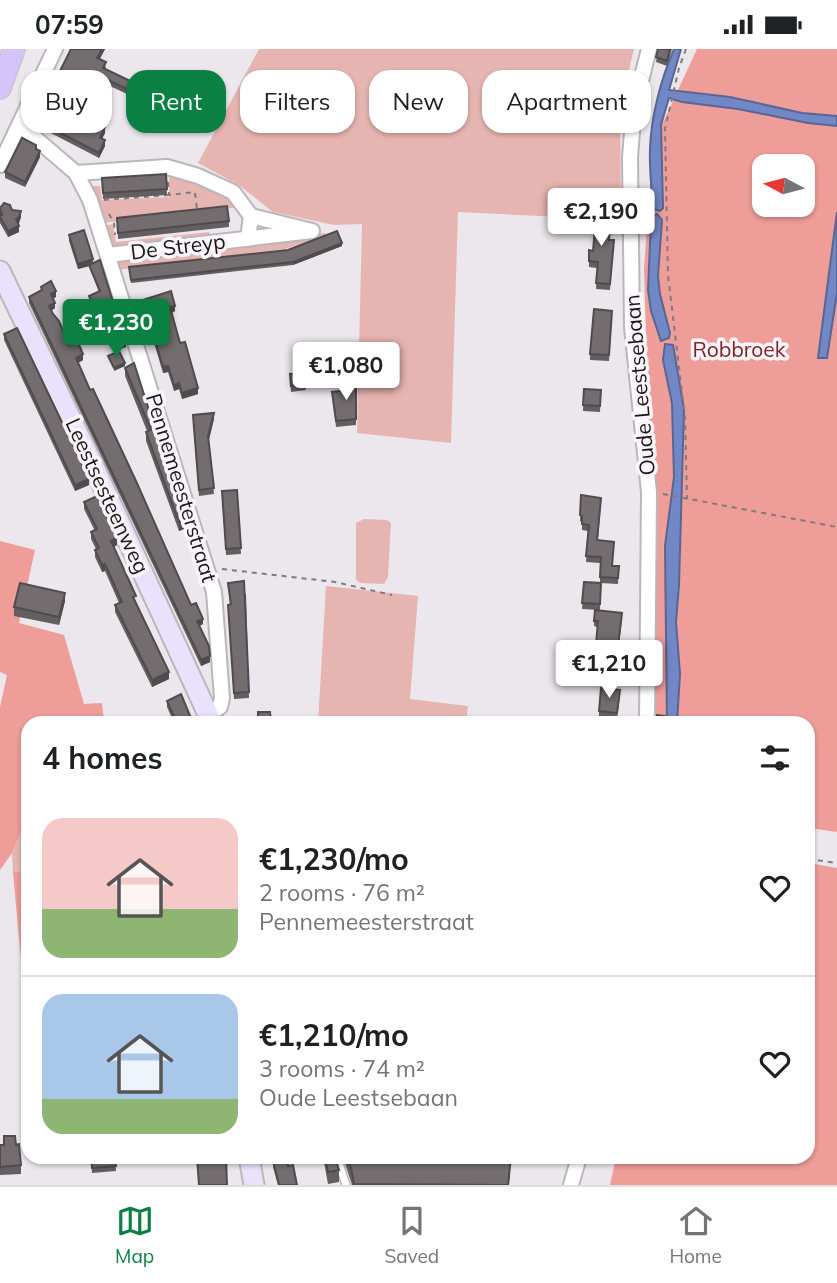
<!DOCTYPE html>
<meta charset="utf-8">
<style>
:root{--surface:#fff;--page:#f6f6f6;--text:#202124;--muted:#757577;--line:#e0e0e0;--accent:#0b8043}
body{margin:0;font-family:Mulish,sans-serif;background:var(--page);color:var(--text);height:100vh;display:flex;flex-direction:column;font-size:26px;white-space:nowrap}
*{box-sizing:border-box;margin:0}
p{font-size:23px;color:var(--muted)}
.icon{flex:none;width:38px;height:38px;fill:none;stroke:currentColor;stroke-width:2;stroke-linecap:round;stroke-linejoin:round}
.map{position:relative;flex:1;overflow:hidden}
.details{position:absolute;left:21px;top:667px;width:794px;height:448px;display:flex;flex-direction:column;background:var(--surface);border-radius:21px;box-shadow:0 2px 5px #0004}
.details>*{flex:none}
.banner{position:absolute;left:21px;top:21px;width:796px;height:63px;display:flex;gap:14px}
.needle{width:46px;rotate:277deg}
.tools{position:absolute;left:752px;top:105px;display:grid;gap:14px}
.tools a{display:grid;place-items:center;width:63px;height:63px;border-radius:14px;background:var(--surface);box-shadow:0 2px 5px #0004;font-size:35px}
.price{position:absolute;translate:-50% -60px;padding:0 16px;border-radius:7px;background:#fff;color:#222;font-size:23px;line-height:46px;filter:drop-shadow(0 2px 4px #0008)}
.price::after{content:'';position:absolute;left:50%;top:42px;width:21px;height:16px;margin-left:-10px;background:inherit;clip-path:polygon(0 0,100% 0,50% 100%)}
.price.on{background:var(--accent);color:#fff}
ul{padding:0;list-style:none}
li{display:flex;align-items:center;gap:21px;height:175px;padding:0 21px}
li+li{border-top:2px solid var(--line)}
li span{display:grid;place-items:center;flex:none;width:196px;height:140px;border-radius:21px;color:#555}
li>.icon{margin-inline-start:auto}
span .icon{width:84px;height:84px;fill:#fffc;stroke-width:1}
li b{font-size:30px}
h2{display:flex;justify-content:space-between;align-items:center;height:84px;padding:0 21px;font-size:30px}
.tag{padding:0 24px;border-radius:21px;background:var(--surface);box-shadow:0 2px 5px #0004;font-size:24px;line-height:63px}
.tag.on{background:var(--accent);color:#fff}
.status{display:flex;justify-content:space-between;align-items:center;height:49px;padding:0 35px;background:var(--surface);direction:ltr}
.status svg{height:19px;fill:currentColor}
.menu{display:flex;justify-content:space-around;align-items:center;height:98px;border-top:2px solid var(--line);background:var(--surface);font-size:19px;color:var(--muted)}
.menu a{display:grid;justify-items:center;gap:4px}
.menu .on{color:var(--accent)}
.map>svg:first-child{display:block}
</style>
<div class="status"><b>07:59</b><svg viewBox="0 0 49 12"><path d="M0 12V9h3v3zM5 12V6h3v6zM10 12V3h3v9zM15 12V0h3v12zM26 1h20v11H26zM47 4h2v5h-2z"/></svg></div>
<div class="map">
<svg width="837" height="1136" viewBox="0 0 837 1136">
<rect width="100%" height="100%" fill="#ece7ec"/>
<g fill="#e7b5b1">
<polygon points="259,0 634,0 620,58 621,165 626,165 626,171 458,163 451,394 357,384 362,175 334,176 273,163 239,136 198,114"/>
<polygon points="169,123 228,146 240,158 102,174 91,137 100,137 102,151 169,148"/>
<polygon points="113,175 116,193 209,183 210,190 114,200 110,197 103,177"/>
<polygon points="324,184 328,186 285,200 118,221 119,213 124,211 286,192"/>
<polygon points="364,470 387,471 391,474 388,528 384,535 361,534 356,531 356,474"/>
<polygon points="326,537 418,547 410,650 468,657 466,674 318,674"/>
<polygon points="26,763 28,822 13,823 12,804"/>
</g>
<g fill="#ee9d98" fill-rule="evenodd">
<path d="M697 0H837V783L809 779 808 674H680L651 665 652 479 644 220 653 95ZM765 117H803V156H765Z"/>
<polygon points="0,492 35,501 19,574 64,586 84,655 102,654 104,674 28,674 28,763 12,804 0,821 0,658 7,626 0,623"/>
<polygon points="809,814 837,819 837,1136 610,1136 616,1108 808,1108"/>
<polygon points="28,822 28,934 23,934 13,823"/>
</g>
<g fill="#7288c6" stroke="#576692" stroke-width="2">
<path d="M674 0H681L669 41 730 48 802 64 837 67V77L808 74 738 60 682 53 669 49 661 76 663 159 660 162 653 160C652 141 649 120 650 100 651 67 661 30 674 0Z"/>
<polygon points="837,163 837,244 827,309 818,309"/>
<polygon points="657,165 662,171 658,227 660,245 670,284 669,289 661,292 651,262 648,241 651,173 653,167"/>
<polygon points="665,295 673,296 684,360 679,536 676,573 680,625 677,674 667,674 665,497 674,428 672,354 663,311"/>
</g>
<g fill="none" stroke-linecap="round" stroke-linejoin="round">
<g stroke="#bab6ba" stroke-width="10">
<polyline id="lane" points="337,1108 346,1136"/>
</g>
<g stroke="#bab6ba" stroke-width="18">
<g id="street">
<polyline points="20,76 76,124 90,151 214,543 222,649 220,658 208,665"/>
<polyline points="0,116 55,0"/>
<polyline points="76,124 167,118 198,127 233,143 251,167"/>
<polyline points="108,206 312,182 251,167 248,190"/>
<polyline points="647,674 649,443 632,278 630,108 634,59 649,0"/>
<polyline points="571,1136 579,1108"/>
</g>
</g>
<g stroke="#bab6ba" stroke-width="23">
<g id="secondary">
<polyline points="0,222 95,420 212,674"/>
<polyline points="249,1108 254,1136"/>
</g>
</g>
<g stroke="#c8c7c8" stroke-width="24">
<polyline id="primary" points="0,39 14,0"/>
</g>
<g stroke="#7f7b7f" stroke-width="2" stroke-dasharray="5 5" stroke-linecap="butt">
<polyline points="686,0 679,19 665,80 668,226 685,369 687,450"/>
<polyline points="168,133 169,146 195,143"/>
<polyline points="195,144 197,160"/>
<polyline points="104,151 169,146"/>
<polyline points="109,165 114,174 115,186"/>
<polyline points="663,445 837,478"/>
<polyline points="222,520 335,533 392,546"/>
<polyline points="808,810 837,814"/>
</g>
<use href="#lane" stroke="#fff" stroke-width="7"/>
<use href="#street" stroke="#fff" stroke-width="14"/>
<use href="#secondary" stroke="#eae1fd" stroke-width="19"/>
<use href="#primary" stroke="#d4c4fa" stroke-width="21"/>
</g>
<g fill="#635e5f">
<polygon points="71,0 105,0 100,10 106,18 105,20 143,43 140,51 99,32 85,59 93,69 91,71 105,84 102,90 105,97 99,109 43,80 43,75 54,65 61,53 50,48 50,42"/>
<polygon points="658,0 672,0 667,17 656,13"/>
<polygon points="40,108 25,138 5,129 5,123"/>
<polygon points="166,125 167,146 103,150 102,129"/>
<polygon points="0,159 12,161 21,168 19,174 18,175 19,183 8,188 0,174"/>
<polygon points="585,168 610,191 614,191 610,241 596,240 597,219 589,218 589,201 593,202 594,185 585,185"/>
<polygon points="117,169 229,172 229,178 118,190"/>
<polygon points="69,186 93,214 126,298 115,302 109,289 109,286 113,283 100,256 93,259 89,247 99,243 89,217 78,220 69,192"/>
<polygon points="342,197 293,216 131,234 129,218"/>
<polygon points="41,238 56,248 53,249 55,259 51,262 69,296 83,311 78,314 90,341 191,556 203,575 199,577 210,613 201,617 29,254 29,248 41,242"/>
<polygon points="143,251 175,262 172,264 180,294 198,345 182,350 179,340 174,342 168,323 163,324 143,257"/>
<polygon points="612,262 609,312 590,311 590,305"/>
<polygon points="4,285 89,436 75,442 4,291"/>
<polygon points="134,314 184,480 179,482 146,392 146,383 147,382 125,327 125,319"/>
<polygon points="305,324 306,341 291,343 290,325"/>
<polygon points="356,332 356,376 336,378 332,343 340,342 340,334"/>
<polygon points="584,340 601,341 600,363 583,362"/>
<polygon points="214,370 209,391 214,445 199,447 193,372"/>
<polygon points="237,441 241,505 226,506 222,448"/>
<polygon points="581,446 601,455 598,491 612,517 619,517 618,535 600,534 600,514 586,513 588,482 582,481 582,473 580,472"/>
<polygon points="84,453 117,496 114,498 136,554 169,630 152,638 115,563 115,556 119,554 105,522 102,523 95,508 95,501 96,500 91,490 91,483 95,482 84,460"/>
<polygon points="584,533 601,534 600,561 582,560"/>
<polygon points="228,534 246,545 249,649 234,650 228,562 230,556"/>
<polygon points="65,552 59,576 14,567 14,558"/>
<polygon points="622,570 618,603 612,602 610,627 596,625 598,601 596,601 597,578 594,577 594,572"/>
<polygon points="620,647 617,670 599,668 599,662"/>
<polygon points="167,652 193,674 174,674 167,658"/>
<polygon points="0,1096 16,1096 21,1116 21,1125 0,1126"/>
<polygon points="115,1108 116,1122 92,1124 91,1109"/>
<polygon points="323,1108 335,1108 339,1121 339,1133 328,1135"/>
<polygon points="343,1108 511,1108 509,1136 352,1136"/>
<polygon points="273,1112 288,1117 297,1136 278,1136 273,1118"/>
</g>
<g fill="#504c4e">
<polygon points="102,0 105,0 97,14 97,9"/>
<polygon points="99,27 99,32 82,63 82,58"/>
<polygon points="143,38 143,43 140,51 140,46"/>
<polygon points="105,78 105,84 100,94 100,89"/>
<polygon points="105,91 105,97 99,109 99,104"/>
<polygon points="40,102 40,108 25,138 25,133"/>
<polygon points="21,162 21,168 19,174 16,176 16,170"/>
<polygon points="19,177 19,183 8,188 8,182"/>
<polygon points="342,194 342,197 293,216 293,213"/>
<polygon points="93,210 93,216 78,220 78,215"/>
<polygon points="56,242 56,248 51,251 51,245"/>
<polygon points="100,253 100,256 93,259 93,256"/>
<polygon points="55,254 55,259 49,263 49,257"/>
<polygon points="175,257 175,262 170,264 170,258"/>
<polygon points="126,295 126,298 115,302 115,299"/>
<polygon points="83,305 83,311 76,315 76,309"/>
<polygon points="125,314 125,317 114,322 114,319"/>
<polygon points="168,317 168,323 163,324 163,318"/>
<polygon points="179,334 179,340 174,342 174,336"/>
<polygon points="198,339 198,345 182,350 182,344"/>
<polygon points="214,364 214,370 208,393 208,387"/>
<polygon points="89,430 89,436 75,442 75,436"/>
<polygon points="184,471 184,480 179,482 179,473"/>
<polygon points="117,489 117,496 111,499 111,492"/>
<polygon points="105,515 105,522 102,523 102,516"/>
<polygon points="65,544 65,552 59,576 59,568"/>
<polygon points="203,570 203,575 197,578 197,572"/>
<polygon points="210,607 210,613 201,617 201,611"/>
<polygon points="169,623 169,630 152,638 152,631"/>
</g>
<g fill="#736d6f" stroke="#504c4e" stroke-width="2">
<polygon points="71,0 102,0 97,9 106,13 103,19 143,38 140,46 99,27 82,58 93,63 89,70 105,78 100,89 105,91 99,104 43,75 49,63 54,65 63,48 50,42"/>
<polygon points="658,0 670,0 667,12 656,8"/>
<polygon points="22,89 36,96 36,100 40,102 25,133 5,123"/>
<polygon points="166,125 167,140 103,144 102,129"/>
<polygon points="4,154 10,156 12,161 21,162 19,168 16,170 19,177 8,182 0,168 0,166 2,166 0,159"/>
<polygon points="227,157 229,172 118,184 117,169"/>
<polygon points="585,168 610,169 609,191 614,191 610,235 596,234 598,213 589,212 589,201 593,202 595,179 585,179"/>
<polygon points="84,181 93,210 78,215 69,186"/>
<polygon points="337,182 342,194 293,213 131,231 129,218 288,201"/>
<polygon points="100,211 126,295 115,299 109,286 114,282 100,253 93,256 89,247 100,242 89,216"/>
<polygon points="51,232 56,242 51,245 55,254 49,257 53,265 59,272 69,296 77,291 83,305 76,309 90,341 93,340 136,432 191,556 196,554 203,570 197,572 209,597 210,607 201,611 29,248 42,241 41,238"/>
<polygon points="171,242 175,257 170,258 180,294 185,293 198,339 182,344 179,334 174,336 168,317 163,318 143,251"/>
<polygon points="594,260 612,262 609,306 590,305"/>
<polygon points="17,279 89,430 75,436 4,285"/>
<polygon points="119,302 125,314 114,319 108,307"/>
<polygon points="134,314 184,471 179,473 146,383 151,381 125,319"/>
<polygon points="305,324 306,335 291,337 290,325"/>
<polygon points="356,332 356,370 336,372 332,343 341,342 340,334"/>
<polygon points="584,340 601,341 600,357 583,356"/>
<polygon points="214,364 208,387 214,439 199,441 193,366"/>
<polygon points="237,441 241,499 226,500 222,442"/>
<polygon points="581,446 601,449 597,491 614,493 612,517 619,517 618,529 600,528 601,508 586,507 589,476 582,475 582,467 580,466"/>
<polygon points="97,447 117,489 111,492 136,547 133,548 169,623 152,631 115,556 122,553 105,515 102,516 95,501 99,499 91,483 97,480 84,453"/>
<polygon points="244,532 249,643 234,644 228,556 231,555 228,534"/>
<polygon points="584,533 601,534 600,555 582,554"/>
<polygon points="20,534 65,544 59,568 14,558"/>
<polygon points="595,561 622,564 618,597 612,596 610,621 596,619 599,595 596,595 598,572 594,572"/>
<polygon points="601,639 620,641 617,664 599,662"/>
<polygon points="181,645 193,674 177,674 167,652"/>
<polygon points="258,663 270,663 271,674 242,674 242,668 258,668"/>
<polygon points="657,666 665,667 664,674 655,674"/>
<polygon points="4,1087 15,1087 16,1096 19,1095 21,1116 0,1118 0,1096 4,1096"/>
<polygon points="115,1108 116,1117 92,1119 91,1109"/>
<polygon points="197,1108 226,1108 227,1136 199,1136"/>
<polygon points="325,1108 335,1108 339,1121 328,1123"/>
<polygon points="347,1108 511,1108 508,1136 354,1135 351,1119"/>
<polygon points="287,1109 288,1117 293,1116 297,1136 279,1136 273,1112"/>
</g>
<g text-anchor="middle" stroke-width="7" stroke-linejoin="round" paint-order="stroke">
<g font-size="21" fill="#191719" stroke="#f9f4f9">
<text transform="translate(178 198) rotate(-7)" y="7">De Streyp</text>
<text transform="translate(640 336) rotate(-95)" y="7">Oude Leestsebaan</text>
<text transform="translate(181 439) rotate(73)" y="7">Pennemeesterstraat</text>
<text transform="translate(107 447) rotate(65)" y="7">Leestsesteenweg</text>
</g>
<g font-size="21" fill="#802326" stroke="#f9f4f9">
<text x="739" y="308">Robbroek</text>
</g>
</g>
</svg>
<div class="tools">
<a><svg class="needle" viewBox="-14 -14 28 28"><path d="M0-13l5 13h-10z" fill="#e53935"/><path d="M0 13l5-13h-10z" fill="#757577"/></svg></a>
</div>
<b class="price" style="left:601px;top:199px">€2,190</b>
<b class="price on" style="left:116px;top:310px">€1,230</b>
<b class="price" style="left:346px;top:353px">€1,080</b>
<b class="price" style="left:609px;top:651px">€1,210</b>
<div class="banner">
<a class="tag">Buy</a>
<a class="tag on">Rent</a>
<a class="tag">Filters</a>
<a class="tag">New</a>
<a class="tag">Apartment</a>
</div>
<section class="details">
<h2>4 homes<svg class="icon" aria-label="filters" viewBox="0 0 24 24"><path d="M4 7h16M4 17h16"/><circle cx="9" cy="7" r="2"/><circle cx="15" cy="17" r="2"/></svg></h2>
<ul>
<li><span style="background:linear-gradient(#f6c9c9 65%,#8fb573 0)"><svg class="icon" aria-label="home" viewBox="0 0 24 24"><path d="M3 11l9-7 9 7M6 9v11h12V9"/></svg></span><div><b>€1,230/mo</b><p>2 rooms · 76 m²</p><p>Pennemeesterstraat</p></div><svg class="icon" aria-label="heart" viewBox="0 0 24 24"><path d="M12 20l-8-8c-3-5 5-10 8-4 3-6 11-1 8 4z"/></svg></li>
<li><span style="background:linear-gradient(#a9c7e8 75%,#8fb573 0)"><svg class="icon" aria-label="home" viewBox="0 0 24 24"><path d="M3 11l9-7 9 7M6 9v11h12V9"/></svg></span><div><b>€1,210/mo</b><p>3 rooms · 74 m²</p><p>Oude Leestsebaan</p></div><svg class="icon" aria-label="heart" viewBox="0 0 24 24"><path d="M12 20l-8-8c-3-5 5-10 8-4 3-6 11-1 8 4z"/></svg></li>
</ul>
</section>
</div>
<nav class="menu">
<a class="on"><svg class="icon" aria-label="map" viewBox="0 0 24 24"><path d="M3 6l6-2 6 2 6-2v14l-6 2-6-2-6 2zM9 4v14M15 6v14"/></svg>Map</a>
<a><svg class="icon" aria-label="saved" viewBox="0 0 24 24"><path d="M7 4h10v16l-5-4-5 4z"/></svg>Saved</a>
<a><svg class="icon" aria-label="home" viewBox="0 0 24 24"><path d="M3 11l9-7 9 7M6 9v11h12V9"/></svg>Home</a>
</nav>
